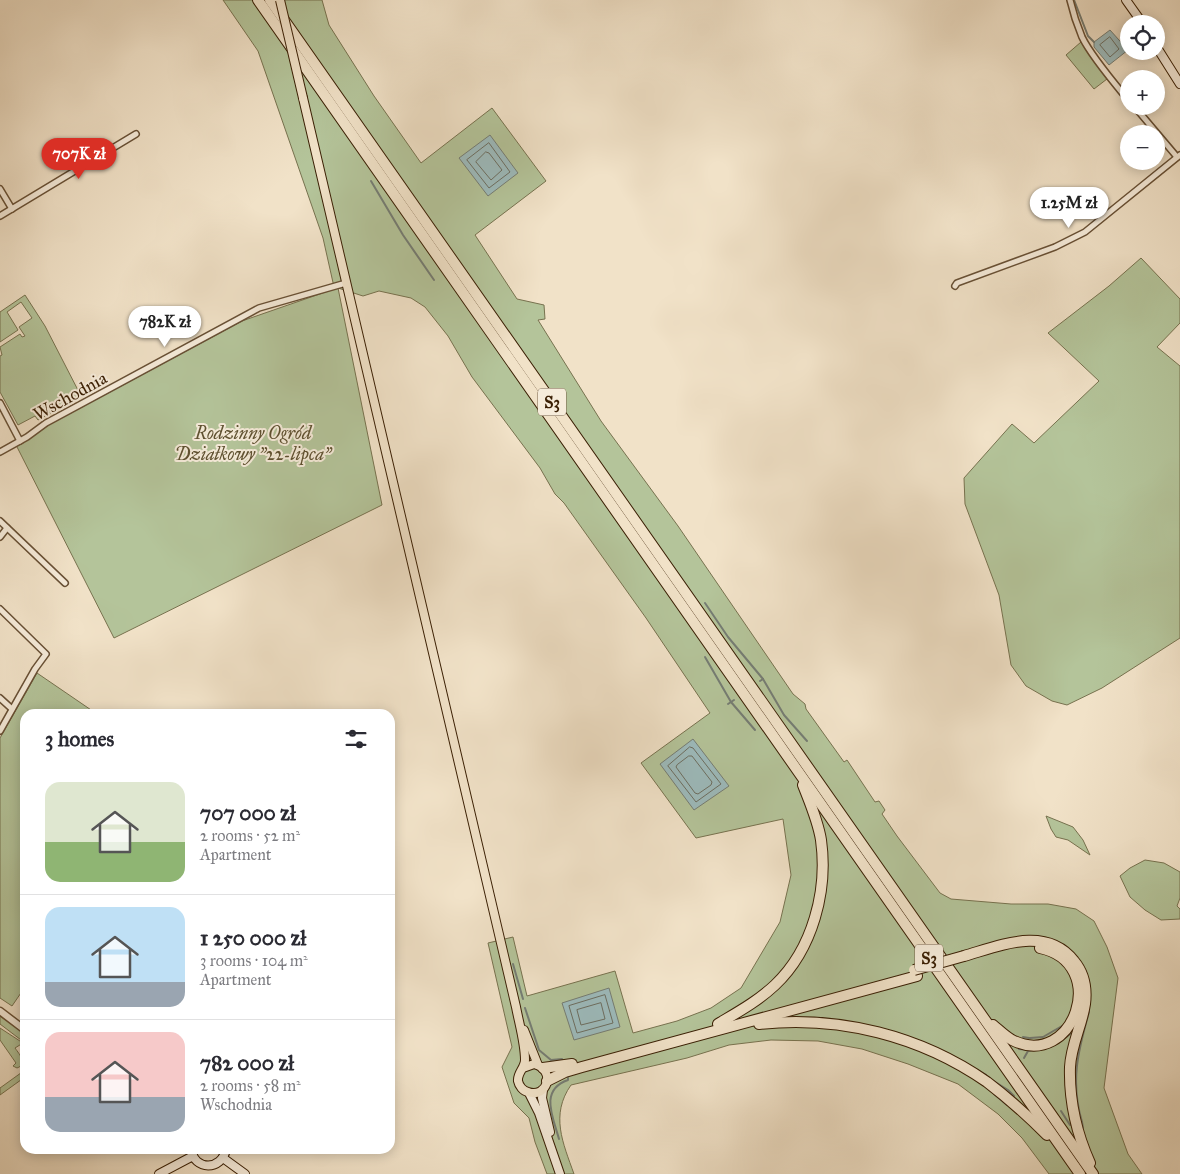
<!DOCTYPE html>
<meta charset="utf-8">
<style>
:root{--surface:#fff;--page:#f7f7f7;--text:#2b2b33;--muted:#7c7c81;--line:#e1e1e2;--accent:#d93025}
body{margin:0;font-family:"IM FELL Great Primer",serif;background:var(--page);color:var(--text);height:100vh;display:flex;flex-direction:column;font-size:19px;white-space:nowrap}
*{box-sizing:border-box;margin:0}
p{font-size:16px;color:var(--muted)}
.icon{flex:none;width:28px;height:28px;fill:none;stroke:currentColor;stroke-width:2;stroke-linecap:round;stroke-linejoin:round}
.map{position:relative;flex:1;overflow:hidden}
.drawer{position:absolute;left:20px;top:709px;width:375px;height:445px;display:flex;flex-direction:column;background:var(--surface);border-radius:15px;box-shadow:0 2px 12px #0003}
.drawer>*{flex:none}
.fabs{position:absolute;left:1120px;top:15px;display:grid;gap:10px}
.fabs a{display:grid;place-items:center;width:45px;height:45px;border-radius:50%;background:var(--surface);box-shadow:0 2px 12px #0003;font-size:25px}
.price{position:absolute;translate:-50% -42px;padding:0 11px;border-radius:18px;background:#fff;color:#222;font-size:16px;line-height:32px;filter:drop-shadow(0 1px 2px #0008)}
.price::after{content:'';position:absolute;left:50%;top:30px;width:15px;height:11px;margin-left:-8px;background:inherit;clip-path:polygon(0 0,100% 0,50% 100%)}
.price.on{background:var(--accent);color:#fff}
ul{padding:0;list-style:none}
li{display:flex;align-items:center;gap:15px;height:125px;padding:0 25px}
li+li{border-top:1px solid var(--line)}
li span{display:grid;place-items:center;flex:none;width:140px;height:100px;border-radius:15px;color:#555}
li>.icon{margin-inline-start:auto}
span .icon{width:60px;height:60px;fill:#fffc;stroke-width:1}
li b{font-size:21px}
h2{display:flex;justify-content:space-between;align-items:center;height:60px;padding:0 25px;font-size:21px}
.map>svg:first-child{display:block}
</style>
<div class="map">
<svg width="1180" height="1174" viewBox="0 0 1180 1174">
<rect width="100%" height="100%" fill="#f1e2c8"/>
<filter id="stains"><feTurbulence type="fractalNoise" baseFrequency=".004" numOctaves="4"/><feColorMatrix values="0 0 0 0 .2 0 0 0 0 .09 0 0 0 0 .02 0 0 0 .5 -.17"/></filter>
<radialGradient id="worn" r=".72"><stop offset=".6" stop-color="#630" stop-opacity="0"/><stop offset="1" stop-color="#630" stop-opacity=".3"/></radialGradient>
<g fill="#b4c49a" stroke="#77724f">
<path d="M223 0H322L329 25 374 96 421 163 492 108 546 181 475 235 517 299 544 305 545 319 538 320 601 421 678 526 793 694 805 704 806 709 844 762 847 760 875 802 879 801 885 810 882 814 897 836 940 893 951 899 1011 904H1048L1076 909 1094 921 1107 947 1118 978 1104 1088 1128 1154 1142 1174H1049L1022 1138 998 1114 958 1084 908 1064 862 1049 818 1041 771 1040 729 1045 687 1058 571 1085C550 1115 563 1143 574 1174H547L535 1142 529 1118 514 1103 502 1067 512 1047 488 943 513 937 527 996 615 971 633 1033 677 1021 711 1008 741 988 780 922 791 875 783 819 696 838 641 763 710 713 646 618 564 503 555 494 540 468 472 377 448 336 425 307 411 298 379 291 363 296 338 288 382 505 114 638 15 443 242 321 337 288 334 287 323 238 258 51Z"/>
<polygon points="1081,42 1107,79 1094,89 1066,55"/>
<polygon points="1141,258 1180,299 1180,323 1157,347 1180,366 1180,638 1102,688 1067,705 1052,701 1026,686 1011,665 999,595 965,504 964,478 1012,424 1034,443 1099,381 1048,333 1109,286"/>
<polygon points="25,295 45,326 81,396 38,420 35,416 18,425 0,392 0,356 2,355 0,347 20,334 22,337 25,336 19,327 32,318 21,302 7,312 18,330 0,342 0,312"/>
<polygon points="37,673 97,714 25,714 25,987 12,1006 0,998 0,738"/>
<polygon points="1046,816 1073,827 1083,840 1090,855 1068,840 1056,837 1051,829"/>
<polygon points="1145,860 1164,863 1180,872 1180,898 1177,906 1180,909 1180,919 1161,920 1145,910 1130,897 1120,876 1130,868"/>
<polygon points="0,1016 25,1033 25,1043 0,1024"/>
<path d="M0 1028 23 1043 15 1048C20 1055 28 1064 17 1068L13 1066 16 1063 0 1040Z"/>
<polygon points="25,1070 25,1077 0,1095 0,1088"/>
</g>
<g fill="#9dbcbe" stroke="#757d74">
<polygon points="1110,30 1128,50 1109,65 1094,47 1094,42"/>
<polygon points="490,135 518,173 488,196 459,158"/>
<polygon points="693,739 729,786 694,810 660,764"/>
<polygon points="609,988 620,1027 574,1040 562,1003"/>
</g>
<g fill="none" stroke-linecap="round" stroke-linejoin="round">
<g stroke="#6c6e61" stroke-width="1">
<polygon points="1110,37 1119,49 1110,57 1100,45"/>
<polygon points="489,143 510,172 489,188 467,160"/>
<polygon points="486,152 489,153 502,170 491,180 476,162"/>
<polygon points="690,747 693,748 721,784 696,802 668,766"/>
<polygon points="689,756 692,756 712,782 711,785 698,794 695,793 676,767 677,765"/>
<polygon points="605,995 613,1023 577,1033 569,1006"/>
<polygon points="601,1003 605,1019 581,1025 577,1010"/>
</g>
<g stroke="#757d74" stroke-width="2">
<polyline points="1074,0 1088,36 1094,42"/>
<polyline points="371,181 403,235 434,280"/>
<polyline points="705,603 728,637 763,679"/>
<polyline points="705,657 731,702 755,730"/>
<polyline points="760,681 763,679 784,715 807,741"/>
<polyline points="728,704 734,700"/>
<polyline points="513,964 523,999"/>
<polyline points="525,1008 539,1050 551,1060 562,1059 563,1061"/>
<polyline points="1023,1037 1029,1038"/>
<polyline points="1030,1038 1043,1037 1062,1026"/>
<polyline points="1019,1049 1029,1050"/>
<path d="M1024 1058 1028 1051C1045 1049 1057 1045 1070 1034"/>
<polyline points="975,1069 986,1075"/>
<polyline points="992,1080 1008,1090 1014,1096"/>
<polyline points="994,1094 1007,1105"/>
<polyline points="1061,1111 1070,1125 1072,1125"/>
<polyline points="1082,1122 1083,1128"/>
<path d="M1080 1123 1082 1122C1070 1082 1078 1051 1089 1012"/>
<path d="M559 1139C553 1117 539 1090 568 1080V1078"/>
</g>
<g stroke="#685035" stroke-width="8">
<g id="minor">
<path d="M1070 0C1073 13 1077 25 1082 37 1091 56 1115 84 1129 101"/>
<polyline points="1134,106 1177,157"/>
<polyline points="0,189 12,209"/>
<polyline points="0,216 136,134"/>
<polyline points="955,286 957,283 1055,247 1085,232 1180,155"/>
<polyline points="0,403 20,441"/>
<polyline points="0,452 27,437 46,423 259,308 346,283"/>
<polyline points="0,521 65,583"/>
<polyline points="0,537 7,528"/>
<polyline points="0,609 46,654 35,669 0,731"/>
<polyline points="0,698 12,709"/>
</g>
</g>
<g stroke="#685035" stroke-width="9">
<polyline id="tertiary" points="0,1011 25,1030"/>
</g>
<g stroke="#3a1f04" stroke-width="10">
<g id="secondary">
<polyline points="1126,0 1143,24"/>
<polyline points="1156,46 1180,84"/>
<polyline points="543,1090 542,1098 550,1132"/>
<polyline points="529,1093 539,1113 560,1174"/>
<path d="M191 1149C194 1171 222 1171 226 1149"/>
<polyline points="223,1158 245,1174"/>
<polyline points="159,1174 193,1156"/>
</g>
</g>
<g stroke="#3a1f04" stroke-width="10">
<g id="primary">
<path d="M303 98 516 1007C519 1023 525 1043 525 1060 525 1068 517 1073 518 1081 519 1086 523 1091 528 1092 547 1099 557 1070 534 1064L523 1068"/>
<polyline points="524,1030 538,1065"/>
</g>
</g>
<g stroke="#3a1f04" stroke-width="12">
<g id="motorway">
<polyline points="258,0 1080,1174"/>
<polyline points="270,0 1093,1174"/>
<path d="M964 956C999 946 1046 925 1074 961 1084 973 1087 988 1085 1004 1082 1025 1071 1045 1070 1067 1069 1101 1076 1132 1090 1163"/>
<path d="M718 1024C738 1012 758 1001 775 985 813 949 828 890 821 840 818 821 810 803 803 785"/>
<path d="M759 1024C839 1015 921 1036 987 1082 1008 1098 1028 1116 1047 1135"/>
<path d="M993 1025C999 1030 1005 1036 1012 1040 1074 1071 1111 963 1040 948"/>
<polyline points="543,1068 572,1064"/>
<polyline points="547,1081 565,1072 582,1067 917,976"/>
</g>
</g>
<use href="#minor" stroke="#f6ecdb" stroke-width="5"/>
<use href="#tertiary" stroke="#f6ecdb" stroke-width="6"/>
<use href="#secondary" stroke="#f6ecdb" stroke-width="8"/>
<use href="#primary" stroke="#f1e2c8" stroke-width="8"/>
<use href="#motorway" stroke="#f1e2c8" stroke-width="10"/>
<g stroke="#3a1f04" stroke-width="10" stroke-linecap="butt">
<polyline id="primary-bridge" points="280,0 303,98"/>
</g>
<g stroke="#3a1f04" stroke-width="12" stroke-linecap="butt">
<polyline id="motorway-bridge" points="914,970 964,956"/>
</g>
<use href="#primary-bridge" stroke="#f1e2c8" stroke-width="8"/>
<use href="#motorway-bridge" stroke="#f1e2c8" stroke-width="10"/>
</g>
<g text-anchor="middle" stroke-width="4" stroke-linejoin="round" paint-order="stroke">
<g fill="#f6ecdb" stroke="#725c44" stroke-width="1">
<rect x="538" y="388.5" width="28" height="27" rx="4"/>
<rect x="915" y="944.5" width="28" height="27" rx="4"/>
</g>
<g font-size="16" font-weight="bold" fill="#3a1f04">
<text x="552" y="408">S3</text>
<text x="929" y="964">S3</text>
</g>
<g font-size="18" fill="#3a1f04" stroke="#f6ecdb">
<text transform="translate(70 396) rotate(-29)" y="6">Wschodnia</text>
</g>
<g font-size="18" font-style="italic" fill="#5f5131" stroke="#f6ecdb">
<text x="253" y="439">Rodzinny Ogród<tspan x="253" dy="21">Działkowy "22-lipca"</tspan></text>
</g>
</g>
<rect width="100%" height="100%" filter="url(#stains)"/>
<rect width="100%" height="100%" fill="url(#worn)"/>
</svg>
<div class="fabs">
<a><svg class="icon" aria-label="locate" viewBox="0 0 24 24"><circle cx="12" cy="12" r="6"/><path d="M12 2v4M12 18v4M2 12h4M18 12h4"/></svg></a>
<a>+</a>
<a>−</a>
</div>
<b class="price on" style="left:79px;top:180px">707K zł</b>
<b class="price" style="left:1069px;top:229px">1.25M zł</b>
<b class="price" style="left:165px;top:348px">782K zł</b>
<section class="drawer">
<h2>3 homes<svg class="icon" aria-label="filters" viewBox="0 0 24 24"><path d="M4 7h16M4 17h16"/><circle cx="9" cy="7" r="2"/><circle cx="15" cy="17" r="2"/></svg></h2>
<ul>
<li><span style="background:linear-gradient(#dfe7d0 60%,#8fb573 0)"><svg class="icon" aria-label="home" viewBox="0 0 24 24"><path d="M3 11l9-7 9 7M6 9v11h12V9"/></svg></span><div><b>707 000 zł</b><p>2 rooms · 52 m²</p><p>Apartment</p></div></li>
<li><span style="background:linear-gradient(#bfe0f5 75%,#9aa5b1 0)"><svg class="icon" aria-label="home" viewBox="0 0 24 24"><path d="M3 11l9-7 9 7M6 9v11h12V9"/></svg></span><div><b>1 250 000 zł</b><p>3 rooms · 104 m²</p><p>Apartment</p></div></li>
<li><span style="background:linear-gradient(#f6c9c9 65%,#9aa5b1 0)"><svg class="icon" aria-label="home" viewBox="0 0 24 24"><path d="M3 11l9-7 9 7M6 9v11h12V9"/></svg></span><div><b>782 000 zł</b><p>2 rooms · 58 m²</p><p>Wschodnia</p></div></li>
</ul>
</section>
</div>
